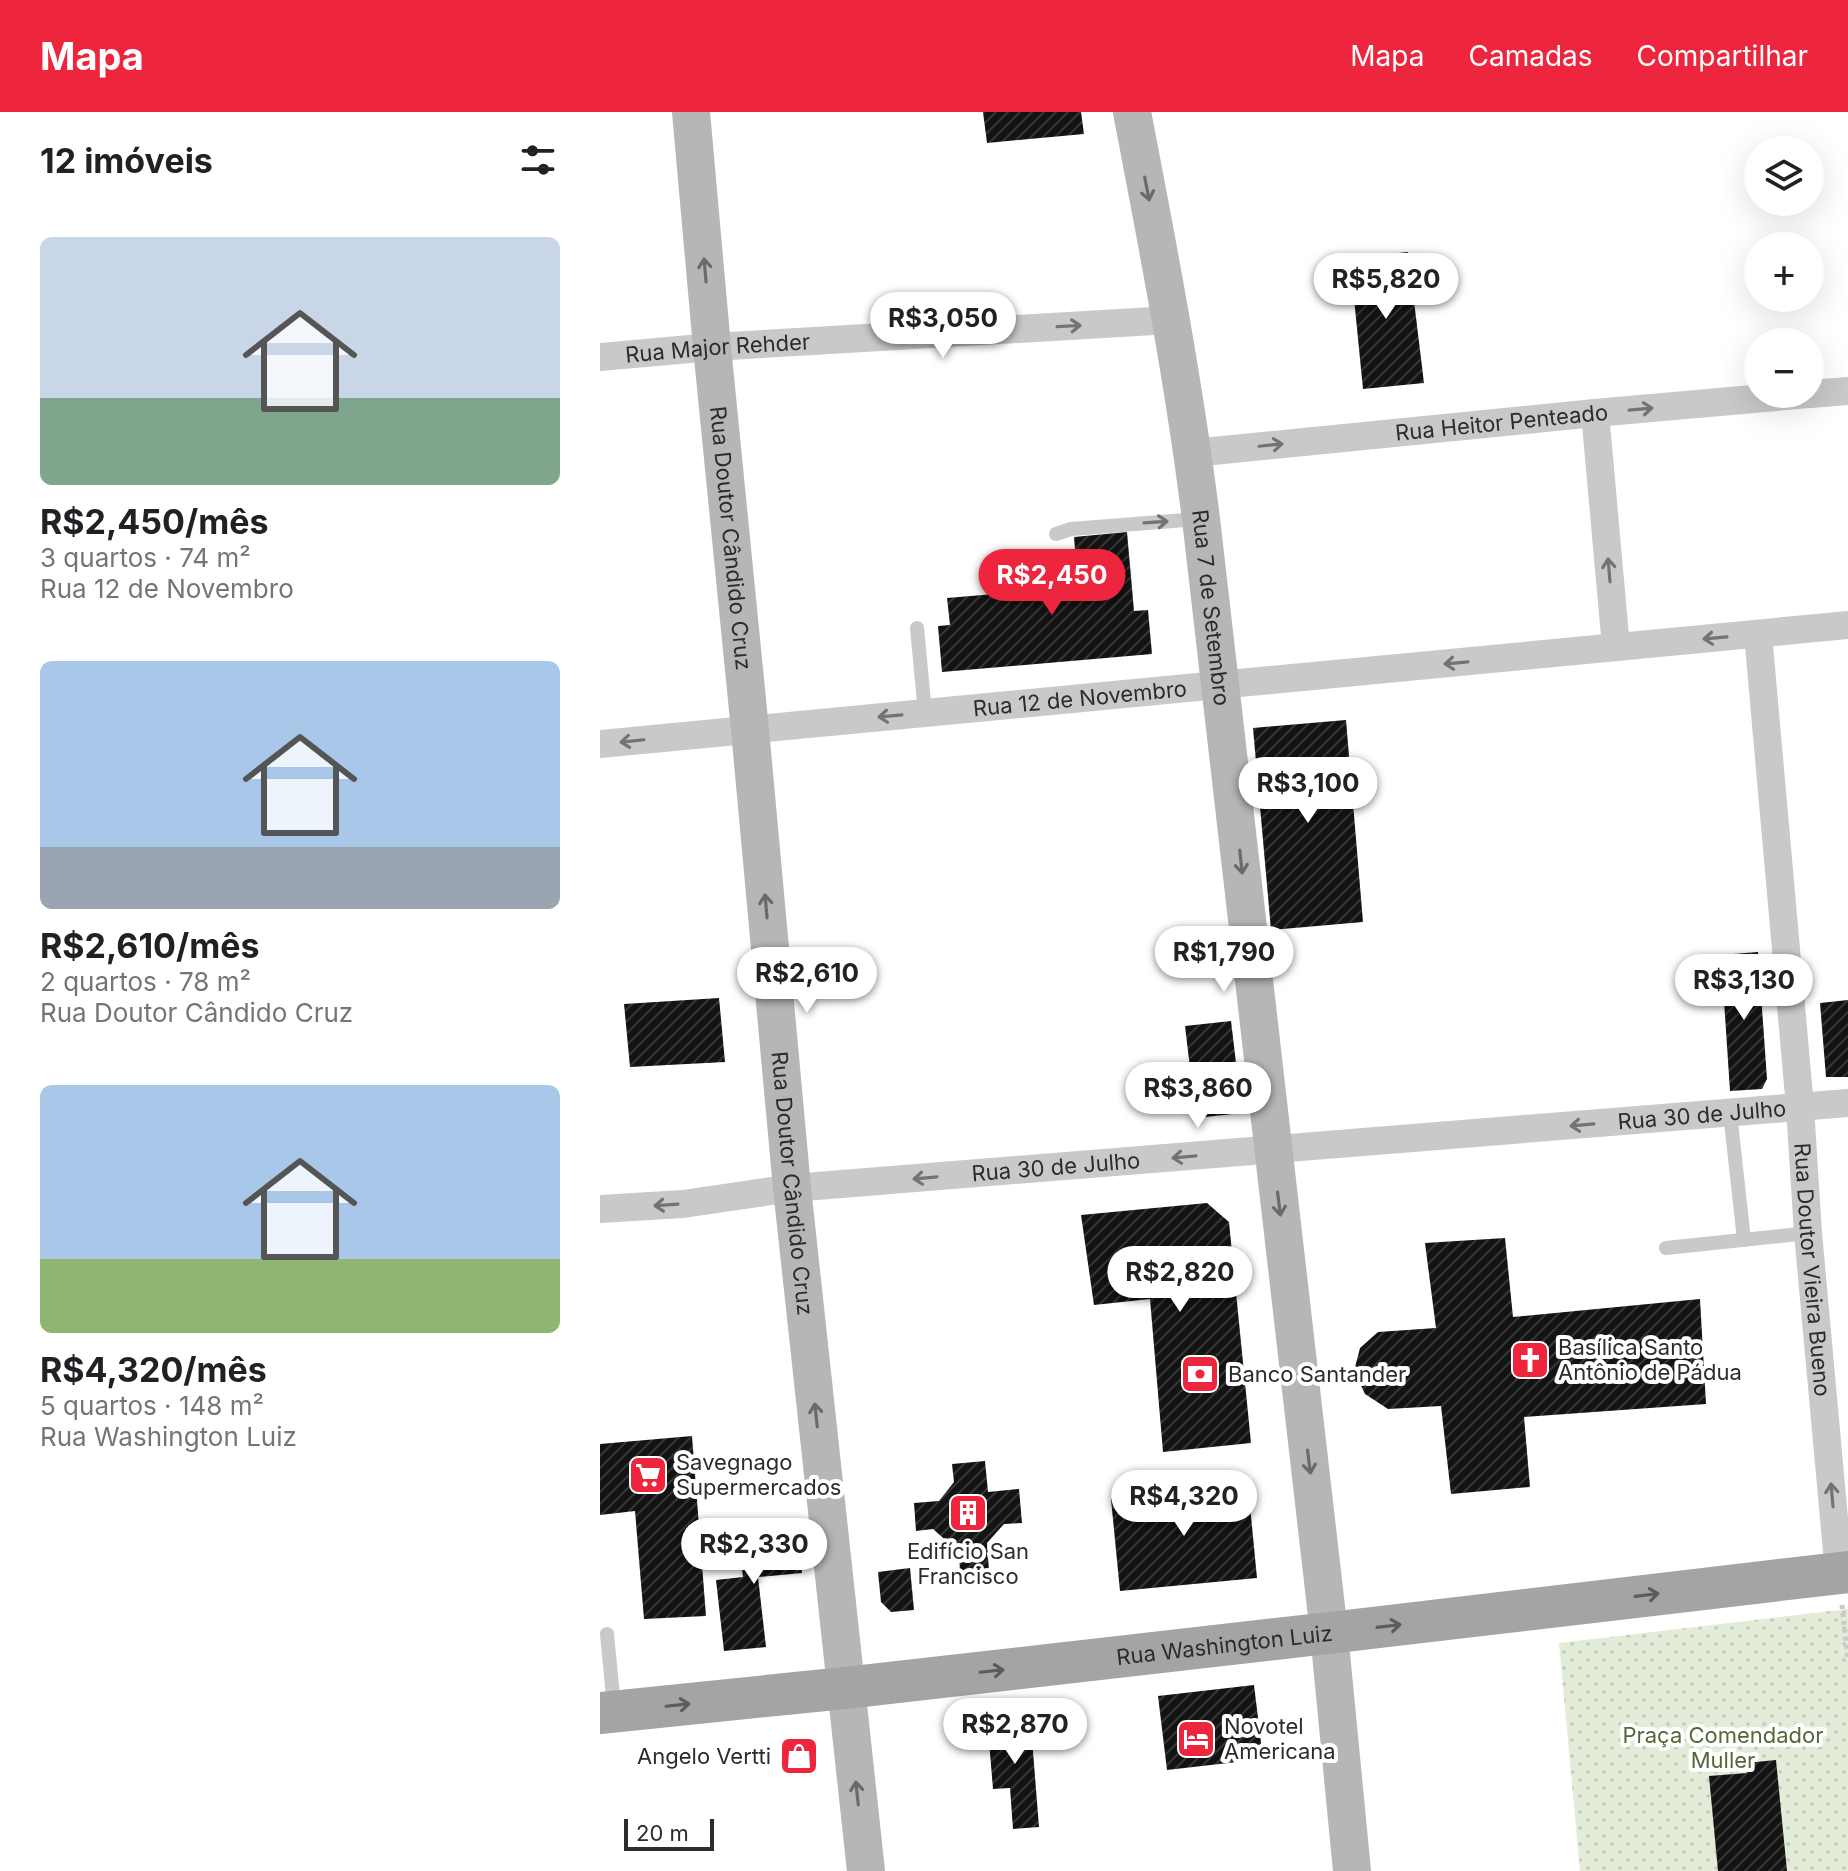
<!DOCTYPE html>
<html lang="pt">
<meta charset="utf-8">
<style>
:root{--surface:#fff;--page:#f6f6f6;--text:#202124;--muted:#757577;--accent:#ed253d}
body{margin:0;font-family:Inter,sans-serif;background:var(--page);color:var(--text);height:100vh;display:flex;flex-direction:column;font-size:30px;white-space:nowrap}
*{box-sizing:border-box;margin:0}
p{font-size:26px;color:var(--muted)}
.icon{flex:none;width:44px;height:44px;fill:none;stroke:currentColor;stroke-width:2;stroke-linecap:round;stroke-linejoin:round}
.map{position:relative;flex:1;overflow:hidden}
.panel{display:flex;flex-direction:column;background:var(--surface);width:600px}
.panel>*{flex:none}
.controls{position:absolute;left:1144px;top:24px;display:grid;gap:16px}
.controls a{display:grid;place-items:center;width:80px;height:80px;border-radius:50%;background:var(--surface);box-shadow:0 8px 32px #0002;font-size:40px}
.scale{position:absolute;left:24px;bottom:20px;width:90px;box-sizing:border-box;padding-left:8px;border:4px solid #2c2c2c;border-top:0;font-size:22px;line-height:28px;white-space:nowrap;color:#2c2c2c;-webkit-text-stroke:6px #fff;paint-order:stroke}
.price{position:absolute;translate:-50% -68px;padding:0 18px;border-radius:28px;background:#fff;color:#222;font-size:26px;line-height:52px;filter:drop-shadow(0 2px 4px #0008)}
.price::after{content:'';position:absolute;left:50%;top:48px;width:24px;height:18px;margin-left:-12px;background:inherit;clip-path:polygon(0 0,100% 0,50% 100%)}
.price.selected{background:var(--accent);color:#fff}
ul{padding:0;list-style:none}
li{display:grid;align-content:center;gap:16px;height:424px;padding:0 40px}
li span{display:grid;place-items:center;height:248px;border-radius:12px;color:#555}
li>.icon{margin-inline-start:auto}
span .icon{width:144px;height:144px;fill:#fffc;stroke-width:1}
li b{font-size:34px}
h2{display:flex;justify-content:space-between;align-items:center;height:96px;padding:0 40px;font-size:34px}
header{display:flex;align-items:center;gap:48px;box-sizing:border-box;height:112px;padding:0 40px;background:var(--accent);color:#fff}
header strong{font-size:38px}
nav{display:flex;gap:44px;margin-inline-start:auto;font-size:28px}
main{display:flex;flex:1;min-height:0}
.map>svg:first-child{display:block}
</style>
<header>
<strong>Mapa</strong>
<nav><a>Mapa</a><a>Camadas</a><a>Compartilhar</a></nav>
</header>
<main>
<section class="panel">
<h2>12 imóveis<svg class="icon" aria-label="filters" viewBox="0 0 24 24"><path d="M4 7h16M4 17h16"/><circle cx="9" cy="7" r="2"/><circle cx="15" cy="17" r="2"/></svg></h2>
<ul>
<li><span style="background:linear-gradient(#c9d6e8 65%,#7fa58c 0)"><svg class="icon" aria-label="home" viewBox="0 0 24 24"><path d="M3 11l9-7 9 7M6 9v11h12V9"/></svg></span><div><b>R$2,450/mês</b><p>3 quartos · 74 m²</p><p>Rua 12 de Novembro</p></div></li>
<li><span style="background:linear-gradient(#a9c7e8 75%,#9aa5b1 0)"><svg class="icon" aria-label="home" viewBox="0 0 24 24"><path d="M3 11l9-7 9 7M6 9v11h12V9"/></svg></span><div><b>R$2,610/mês</b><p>2 quartos · 78 m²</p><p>Rua Doutor Cândido Cruz</p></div></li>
<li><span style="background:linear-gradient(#a9c7e8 70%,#8fb573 0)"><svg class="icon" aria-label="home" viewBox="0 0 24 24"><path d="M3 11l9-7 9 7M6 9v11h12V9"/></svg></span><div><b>R$4,320/mês</b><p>5 quartos · 148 m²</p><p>Rua Washington Luiz</p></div></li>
</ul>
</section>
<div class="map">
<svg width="1248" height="1759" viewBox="0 0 1248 1759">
<defs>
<pattern id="park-dots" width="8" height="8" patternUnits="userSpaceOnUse" patternTransform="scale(2)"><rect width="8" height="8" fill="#e3ebd9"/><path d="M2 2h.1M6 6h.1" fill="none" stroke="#c3caba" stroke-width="1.8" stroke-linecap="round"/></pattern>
<pattern id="building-hatch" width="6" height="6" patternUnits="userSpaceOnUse" patternTransform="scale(2)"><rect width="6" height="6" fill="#131313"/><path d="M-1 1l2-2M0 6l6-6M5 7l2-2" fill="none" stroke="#363636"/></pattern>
</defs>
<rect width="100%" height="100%" fill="#fff"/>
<polygon fill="url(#park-dots)" points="1248,1497 1248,1759 980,1759 959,1531"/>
<g fill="url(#building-hatch)">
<polygon points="383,0 481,0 484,22 387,31"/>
<polygon points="808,140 824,271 763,277 750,146"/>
<polygon points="527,420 534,499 548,498 552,542 342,560 338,514 350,513 347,486 478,475 474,425"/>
<polygon points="746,608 763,810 671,818 653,616"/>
<polygon points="1158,840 1167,967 1162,977 1130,979 1121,843"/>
<polygon points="119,886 125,950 30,955 24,892"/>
<polygon points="1248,888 1248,965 1226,965 1220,891"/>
<polygon points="631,909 642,1001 596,1006 585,914"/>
<polygon points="607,1091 629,1110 651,1331 563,1340 550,1187 494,1193 481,1103"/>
<polygon points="905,1126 913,1205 1100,1187 1106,1292 924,1305 930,1375 851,1382 841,1294 788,1297 765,1282 754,1259 760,1236 778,1220 836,1216 825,1131"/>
<polygon points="92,1324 106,1504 44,1507 35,1399 0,1403 0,1332"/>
<polygon points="385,1349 388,1380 419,1377 422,1411 404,1412 387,1431 389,1459 360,1461 359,1440 333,1417 316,1419 314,1391 339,1389 354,1370 352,1352"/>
<polygon points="648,1373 657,1466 520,1479 511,1387"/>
<polygon points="197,1418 202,1461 158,1465 166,1535 124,1539 116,1468 143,1465 138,1424"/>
<polygon points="310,1456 314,1498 291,1500 281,1490 278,1460"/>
<polygon points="654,1573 663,1647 567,1658 558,1584"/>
<polygon points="430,1602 439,1715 413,1717 410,1676 393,1677 387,1605"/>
<polygon points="1176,1648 1187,1759 1118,1759 1109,1664 1147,1661 1146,1651"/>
</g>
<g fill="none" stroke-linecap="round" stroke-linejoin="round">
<polyline stroke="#c9c9c9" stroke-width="5" stroke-dasharray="4 4" stroke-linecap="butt" points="1242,1493 1248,1548"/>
<g stroke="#c9c9c9" stroke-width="14">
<polyline points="456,422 471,417 598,407"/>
<polyline points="317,516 325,601"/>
<polyline points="1130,1001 1144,1128"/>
<polyline points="1066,1136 1208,1121"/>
<polyline points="7,1522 14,1595"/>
</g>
<g stroke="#c9c9c9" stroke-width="28">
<path id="s1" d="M0 245 112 235 571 208"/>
<polyline points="1210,282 1248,279"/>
<polyline points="995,301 1016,535"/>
<path id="s2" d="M593 341 995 301 1209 282"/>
<path id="s3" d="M1158 522 1200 995 1208 1121 1239 1461"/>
<path id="s4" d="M0 632 1248 513"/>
<path id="s5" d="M0 1097 83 1092 192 1076 1248 991"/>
</g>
<g stroke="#b6b6b6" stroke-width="38">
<path id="s6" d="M91 0 112 235 150 618 192 1076 266 1759"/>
<path id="s7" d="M532 0C558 135 584 270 601 407L729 1521 752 1759"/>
</g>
<path stroke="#a4a4a4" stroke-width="42" id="s8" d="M0 1601 245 1576 729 1521 1248 1460"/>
</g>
<defs><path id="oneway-shaft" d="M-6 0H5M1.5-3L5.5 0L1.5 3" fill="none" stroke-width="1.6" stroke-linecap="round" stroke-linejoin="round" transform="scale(2)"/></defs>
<g stroke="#6a6a6a">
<use href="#oneway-shaft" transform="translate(547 77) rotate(79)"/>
<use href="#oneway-shaft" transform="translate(105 158) rotate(-95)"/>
<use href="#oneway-shaft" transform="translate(641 750) rotate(84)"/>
<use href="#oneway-shaft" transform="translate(166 794) rotate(-95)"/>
<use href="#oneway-shaft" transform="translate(679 1092) rotate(83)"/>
<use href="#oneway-shaft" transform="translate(216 1303) rotate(-96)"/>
<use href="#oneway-shaft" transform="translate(709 1350) rotate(83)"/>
<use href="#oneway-shaft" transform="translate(257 1681) rotate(-96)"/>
</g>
<g stroke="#737373">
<use href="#oneway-shaft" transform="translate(469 214) rotate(-3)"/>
<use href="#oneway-shaft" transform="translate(1041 297) rotate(-5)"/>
<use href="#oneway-shaft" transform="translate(671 333) rotate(-6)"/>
<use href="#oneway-shaft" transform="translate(556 410) rotate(-4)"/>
<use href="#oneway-shaft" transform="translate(1009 458) rotate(-95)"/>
<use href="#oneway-shaft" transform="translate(1115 526) rotate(175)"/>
<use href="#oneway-shaft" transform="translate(856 551) rotate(175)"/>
<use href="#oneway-shaft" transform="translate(290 604) rotate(175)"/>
<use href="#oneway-shaft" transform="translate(32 629) rotate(174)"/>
<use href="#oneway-shaft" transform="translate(982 1013) rotate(175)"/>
<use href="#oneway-shaft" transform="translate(584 1045) rotate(175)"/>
<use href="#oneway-shaft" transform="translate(325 1066) rotate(175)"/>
<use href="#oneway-shaft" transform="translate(66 1093) rotate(176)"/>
<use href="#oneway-shaft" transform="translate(1232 1383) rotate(-95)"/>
</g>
<g stroke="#5c5c5c">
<use href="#oneway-shaft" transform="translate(1047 1483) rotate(-7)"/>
<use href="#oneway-shaft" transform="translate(789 1514) rotate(-7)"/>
<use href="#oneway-shaft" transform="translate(392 1559) rotate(-6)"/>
<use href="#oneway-shaft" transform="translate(78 1593) rotate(-6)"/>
</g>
<defs>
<g id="church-square" transform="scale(2)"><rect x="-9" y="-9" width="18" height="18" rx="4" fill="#ed253d" stroke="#fff"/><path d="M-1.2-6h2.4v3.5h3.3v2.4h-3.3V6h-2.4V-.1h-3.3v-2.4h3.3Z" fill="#fff"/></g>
<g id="bank-square" transform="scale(2)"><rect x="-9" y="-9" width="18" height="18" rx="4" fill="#ed253d" stroke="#fff"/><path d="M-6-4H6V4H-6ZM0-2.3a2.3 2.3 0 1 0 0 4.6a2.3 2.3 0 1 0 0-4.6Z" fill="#fff"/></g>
<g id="supermarket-square" transform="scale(2)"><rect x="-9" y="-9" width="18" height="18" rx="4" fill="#ed253d" stroke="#fff"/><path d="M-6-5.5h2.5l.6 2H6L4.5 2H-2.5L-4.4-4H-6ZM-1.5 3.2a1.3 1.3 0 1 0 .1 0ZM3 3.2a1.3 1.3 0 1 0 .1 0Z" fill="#fff"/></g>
<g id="building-square" transform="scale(2)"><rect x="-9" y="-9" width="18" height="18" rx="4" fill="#ed253d" stroke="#fff"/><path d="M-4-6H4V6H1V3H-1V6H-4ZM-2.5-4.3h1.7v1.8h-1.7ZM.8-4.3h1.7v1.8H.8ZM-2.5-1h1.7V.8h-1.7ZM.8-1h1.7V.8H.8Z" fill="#fff"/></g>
<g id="hotel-square" transform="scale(2)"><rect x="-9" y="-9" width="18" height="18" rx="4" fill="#ed253d" stroke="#fff"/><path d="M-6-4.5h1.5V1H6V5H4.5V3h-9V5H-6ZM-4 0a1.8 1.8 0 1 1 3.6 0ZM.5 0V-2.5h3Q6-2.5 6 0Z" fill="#fff"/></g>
<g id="shop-square" transform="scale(2)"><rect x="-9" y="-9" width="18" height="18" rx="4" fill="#ed253d" stroke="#fff"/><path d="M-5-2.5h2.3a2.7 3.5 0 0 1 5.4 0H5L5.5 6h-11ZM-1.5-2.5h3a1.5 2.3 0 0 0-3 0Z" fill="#fff"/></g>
</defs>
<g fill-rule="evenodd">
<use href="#church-square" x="930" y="1248"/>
<use href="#bank-square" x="600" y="1262"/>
<use href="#supermarket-square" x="48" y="1363"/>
<use href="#building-square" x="368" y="1401"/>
<use href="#hotel-square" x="596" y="1627"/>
<use href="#shop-square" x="199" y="1644"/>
</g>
<g text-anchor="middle" stroke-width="8" stroke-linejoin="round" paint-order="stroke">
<g font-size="22" fill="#2c2c2c" stroke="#fff">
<text dy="8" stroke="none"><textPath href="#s1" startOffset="118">Rua Major Rehder</textPath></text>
<text dy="8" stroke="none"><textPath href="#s2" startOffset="310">Rua Heitor Penteado</textPath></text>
<text dy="8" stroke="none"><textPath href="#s6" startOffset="428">Rua Doutor Cândido Cruz</textPath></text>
<text dy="8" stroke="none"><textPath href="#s7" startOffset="502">Rua 7 de Setembro</textPath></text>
<text dy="8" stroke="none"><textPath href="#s4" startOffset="482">Rua 12 de Novembro</textPath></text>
<text dy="8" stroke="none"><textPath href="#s5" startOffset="1106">Rua 30 de Julho</textPath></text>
<text dy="8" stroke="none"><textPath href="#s5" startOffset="458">Rua 30 de Julho</textPath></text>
<text dy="8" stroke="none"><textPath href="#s6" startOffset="1076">Rua Doutor Cândido Cruz</textPath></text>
<text dy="8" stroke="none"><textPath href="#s3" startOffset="638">Rua Doutor Vieira Bueno</textPath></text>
<text dy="8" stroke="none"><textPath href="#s8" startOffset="628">Rua Washington Luiz</textPath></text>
</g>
<g font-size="22" fill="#2c2c2c" stroke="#fff" text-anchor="start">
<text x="958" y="1243">Basílica Santo<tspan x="958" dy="25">Antônio de Pádua</tspan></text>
<text x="628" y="1270">Banco Santander</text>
<text x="76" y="1358">Savegnago<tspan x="76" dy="25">Supermercados</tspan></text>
<text x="368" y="1447" text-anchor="middle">Edifício San<tspan x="368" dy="25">Francisco</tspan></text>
<text x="624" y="1622">Novotel<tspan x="624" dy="25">Americana</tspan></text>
<text x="171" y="1652" text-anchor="end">Angelo Vertti</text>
</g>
<g font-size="22" fill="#516938" stroke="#fff">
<text x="1123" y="1631">Praça Comendador<tspan x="1123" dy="25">Muller</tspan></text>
</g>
</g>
</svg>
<div class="controls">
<a><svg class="icon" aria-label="layers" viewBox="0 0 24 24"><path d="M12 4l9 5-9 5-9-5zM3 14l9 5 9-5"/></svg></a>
<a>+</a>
<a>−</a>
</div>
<div class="scale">20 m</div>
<b class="price" style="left:786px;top:209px">R$5,820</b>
<b class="price" style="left:343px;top:248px">R$3,050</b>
<b class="price selected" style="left:452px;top:505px">R$2,450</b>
<b class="price" style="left:708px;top:713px">R$3,100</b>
<b class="price" style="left:624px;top:882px">R$1,790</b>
<b class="price" style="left:207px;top:903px">R$2,610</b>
<b class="price" style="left:1144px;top:910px">R$3,130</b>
<b class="price" style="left:598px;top:1018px">R$3,860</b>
<b class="price" style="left:580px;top:1202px">R$2,820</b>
<b class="price" style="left:584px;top:1426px">R$4,320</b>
<b class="price" style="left:154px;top:1474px">R$2,330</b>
<b class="price" style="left:415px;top:1654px">R$2,870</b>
</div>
</main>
